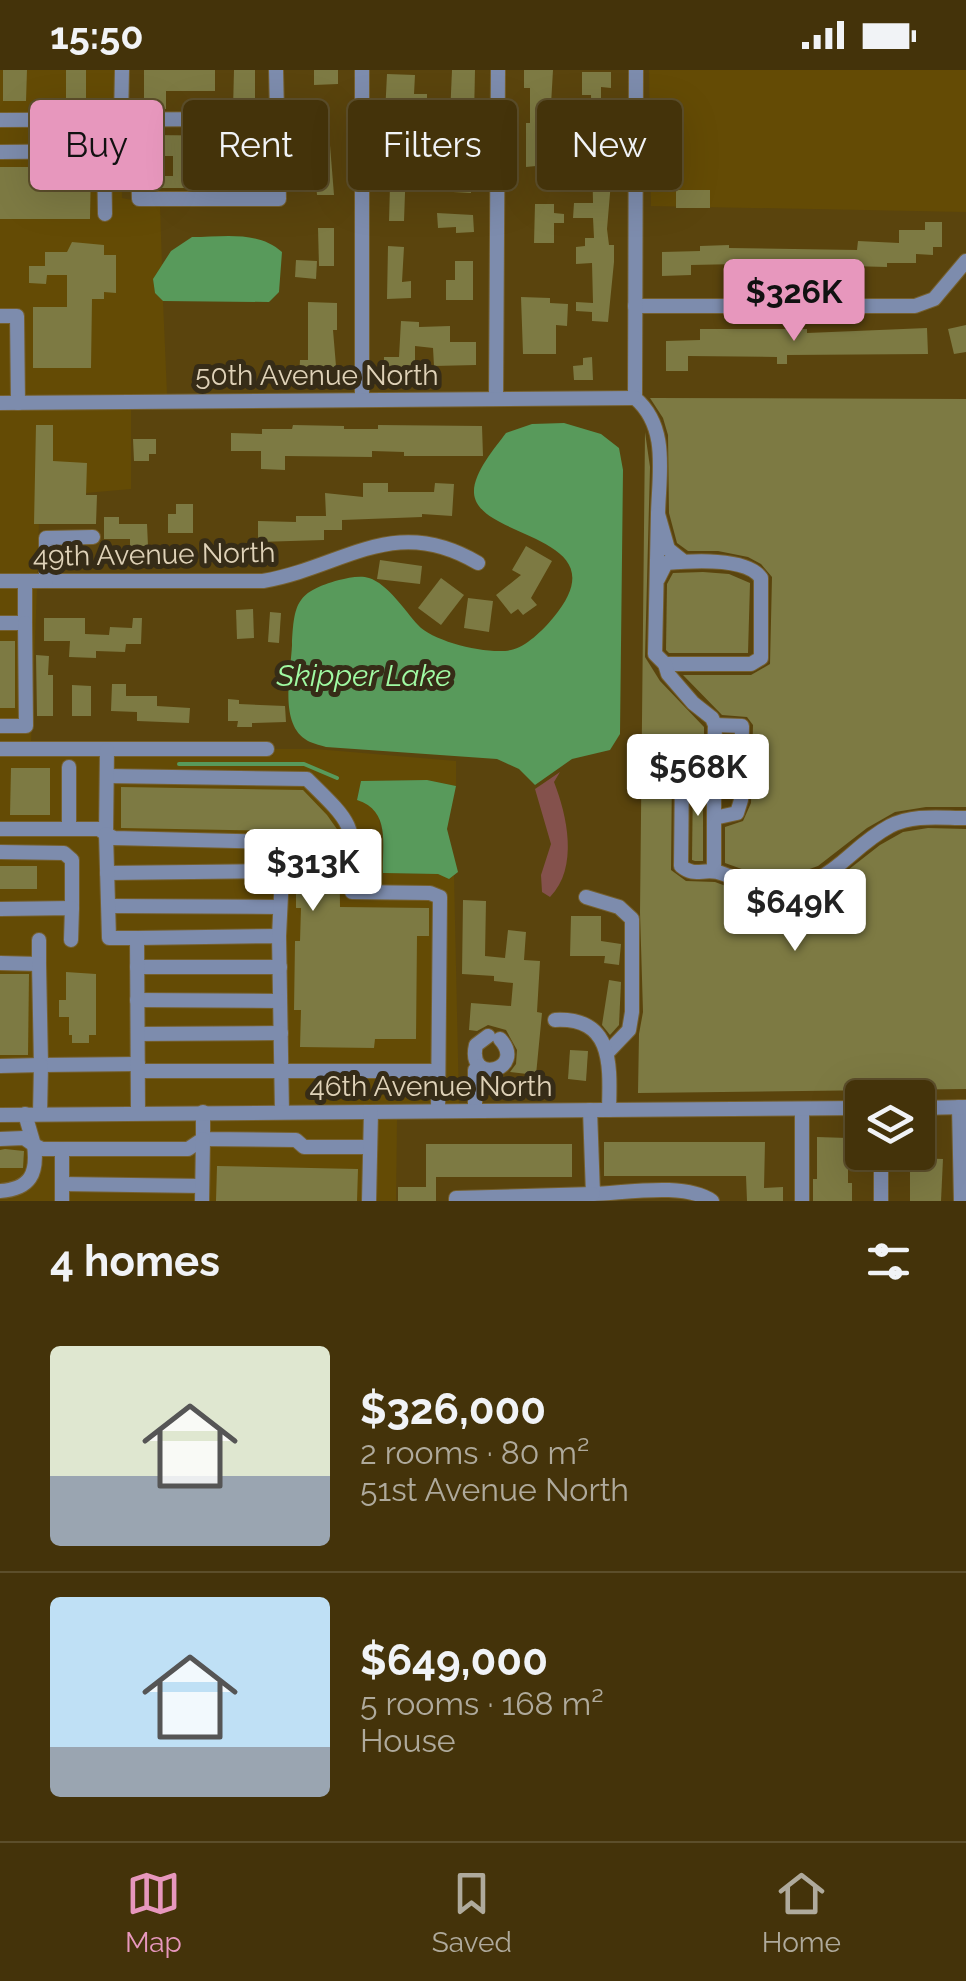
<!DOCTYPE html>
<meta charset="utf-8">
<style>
:root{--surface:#44330a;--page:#4b3b13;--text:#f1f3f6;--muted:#afaa9c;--line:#5c4e2b;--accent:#e797bd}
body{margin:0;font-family:Raleway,sans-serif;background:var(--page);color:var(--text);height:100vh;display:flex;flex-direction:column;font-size:38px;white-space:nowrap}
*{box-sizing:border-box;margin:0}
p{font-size:32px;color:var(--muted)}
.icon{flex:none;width:55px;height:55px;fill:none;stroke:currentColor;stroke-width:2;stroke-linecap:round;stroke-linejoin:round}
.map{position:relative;height:1131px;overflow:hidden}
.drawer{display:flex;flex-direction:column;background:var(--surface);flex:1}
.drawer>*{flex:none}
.banner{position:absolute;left:30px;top:30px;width:908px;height:90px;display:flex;gap:20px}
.tools{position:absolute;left:845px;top:1010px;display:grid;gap:20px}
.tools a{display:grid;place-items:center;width:90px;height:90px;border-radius:10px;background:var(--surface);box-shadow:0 10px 40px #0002,0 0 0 2px var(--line);font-size:50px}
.price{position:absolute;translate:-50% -85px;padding:0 22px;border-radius:10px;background:#fff;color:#222;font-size:32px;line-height:65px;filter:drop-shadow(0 2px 5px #0008)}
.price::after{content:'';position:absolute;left:50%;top:60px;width:30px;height:22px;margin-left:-15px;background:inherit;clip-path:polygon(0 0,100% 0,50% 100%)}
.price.active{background:var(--accent);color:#111}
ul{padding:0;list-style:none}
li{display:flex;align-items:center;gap:30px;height:250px;padding:0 50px}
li+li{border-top:2px solid var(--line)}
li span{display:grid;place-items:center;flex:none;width:280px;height:200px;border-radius:10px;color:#555}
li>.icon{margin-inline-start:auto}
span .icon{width:120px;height:120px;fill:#fffc;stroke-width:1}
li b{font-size:42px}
h2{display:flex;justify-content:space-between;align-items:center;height:120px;padding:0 50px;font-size:42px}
.tag{padding:0 35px;border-radius:10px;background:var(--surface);box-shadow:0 10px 40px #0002,0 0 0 2px var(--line);font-size:35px;line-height:90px}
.tag.active{background:var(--accent);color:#111}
.status{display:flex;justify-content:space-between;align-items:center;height:70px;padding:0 50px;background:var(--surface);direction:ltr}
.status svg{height:28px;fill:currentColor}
.tabs{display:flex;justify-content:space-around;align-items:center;height:140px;border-top:2px solid var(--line);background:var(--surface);font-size:28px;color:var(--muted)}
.tabs a{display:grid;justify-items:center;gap:5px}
.tabs .active{color:var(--accent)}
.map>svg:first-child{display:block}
</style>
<div class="status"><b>15:50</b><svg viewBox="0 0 49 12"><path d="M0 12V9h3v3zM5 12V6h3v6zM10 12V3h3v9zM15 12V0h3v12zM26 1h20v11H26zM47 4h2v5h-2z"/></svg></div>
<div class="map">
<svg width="966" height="1131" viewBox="0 0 966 1131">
<rect width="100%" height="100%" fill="#5a440d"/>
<g fill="#644b05">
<polygon points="0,0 116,0 115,42 0,43"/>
<polygon points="649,0 966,0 966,142 651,136"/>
<polygon points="121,55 122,128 132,130 133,136 160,136 162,195 153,209 155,223 163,231 167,324 0,327 0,57"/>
<polygon points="131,338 131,419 40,427 37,504 0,504 0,340"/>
<polygon points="0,518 37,518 31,673 0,673"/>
<polygon points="273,679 316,679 456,691 456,716 427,710 361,711 357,729 371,734 379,743 383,803 438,804 449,809 454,805 459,1034 0,1038 0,686 273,686"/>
<polygon points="397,1049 396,1131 0,1131 0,1052"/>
</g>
<path fill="#84514c" d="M560 702 554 712C567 745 579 798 550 827L542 822 541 805 551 774 535 719Z"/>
<g fill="#589a5b">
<path d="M192 167C222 167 258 160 282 182L279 222 269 232 163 231 155 223 153 209 171 181Z"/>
<path d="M564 353 601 364 619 378 623 400 620 664 610 680 572 689 535 715 519 699 497 689 326 677C320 675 310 673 305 669 279 652 291 601 292 575 294 532 297 522 339 510 348 508 360 505 369 508 388 514 405 541 418 555 433 572 489 585 511 580 526 577 543 560 553 548 624 463 477 471 474 423 473 403 495 378 506 363L532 354Z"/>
<path d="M427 710 456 716 447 759 458 802 449 809 438 804 383 803C382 774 391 741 357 730L361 711Z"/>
</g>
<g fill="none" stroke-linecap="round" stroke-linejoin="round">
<polyline stroke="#589a5b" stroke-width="4" points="179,694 304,694 337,708"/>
</g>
<g fill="#7d7a43">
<polygon points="3,0 27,0 26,31 3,31"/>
<rect x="66" y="0" width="20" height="31"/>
<polygon points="144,0 215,0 215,21 166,21 166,39 144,39"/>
<polygon points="234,0 255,0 255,38 233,39"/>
<polygon points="314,0 338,0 338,14 314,15"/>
<polygon points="452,0 475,0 474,47 450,46"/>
<polygon points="524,0 553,0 550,52 554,70 546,70 550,111 536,111 536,96 526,97 526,53 530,53 530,18 524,18"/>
<polygon points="582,2 611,2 611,18 601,17 601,37 609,37 609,100 612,100 607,159 609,175 614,175 614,192 608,252 592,251 592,242 576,241 576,232 593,233 592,193 576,194 576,177 585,176 585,168 594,168 593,148 573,148 574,133 593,133 591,25 582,25"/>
<polygon points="387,4 415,5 414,24 427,24 427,45 414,45 413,68 407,68 404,151 389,151 392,44 385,44"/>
<polygon points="148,65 267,66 267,86 197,84 196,104 267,104 267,118 149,118 149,106 173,106 173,86 149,86"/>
<polygon points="470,69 471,123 453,122 454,93 447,93 447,70"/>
<polygon points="330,75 334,125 317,125 313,76"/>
<polygon points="0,97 91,97 90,149 0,149"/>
<rect x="676" y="120" width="34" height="18"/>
<polygon points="535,134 554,134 554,143 564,144 564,153 554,153 554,173 534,173"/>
<polygon points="437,143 473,145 474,162 456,163 456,157 438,158"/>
<polygon points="925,152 942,152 942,177 933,177 933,185 916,184 916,193 887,193 887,197 849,196 849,206 809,208 739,207 739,194 691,195 691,205 662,206 662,182 700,181 700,176 729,175 729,178 857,180 858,171 899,173 899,160 925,160"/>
<polygon points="318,158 334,158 334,196 319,196"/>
<polygon points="72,172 104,175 104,185 116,185 116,223 104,222 104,229 92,229 91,298 33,298 33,237 67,237 67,205 47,205 46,214 29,213 29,196 45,196 45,182 67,182"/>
<polygon points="388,176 404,177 402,212 411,211 411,228 387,229"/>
<polygon points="296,190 317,191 316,209 295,207"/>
<polygon points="455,191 473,191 473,230 446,230 446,210 455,210"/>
<polygon points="521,227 550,228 550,233 568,234 567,256 556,255 556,284 523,284"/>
<polygon points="308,232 337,233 337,260 333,260 337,308 299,308 300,290 308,290"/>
<polygon points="401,251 419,252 419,257 450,256 450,272 476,272 476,295 434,296 433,278 415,276 415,305 384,305 384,287 399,287"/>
<polygon points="966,255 966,282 954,284 948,259"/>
<polygon points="927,258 928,284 787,285 787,294 777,294 777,287 688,286 688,301 666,301 666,271 700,270 700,259 807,259 807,263"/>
<polygon points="592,287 593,310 574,310 573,296 583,295 583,288"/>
<polygon points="650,328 966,329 966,737 926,737 895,742 867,758 818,796 790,806 764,807 725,793 725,757 743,751 751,733 753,655 747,647 722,645 683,605 751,605 770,594 772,507 761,494 748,487 718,481 688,481 677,473 669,443 668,365 663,348"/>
<polygon points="36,355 53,355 53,391 87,393 86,425 97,425 96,454 34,454"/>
<polygon points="293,355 344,356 344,359 378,359 378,355 482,356 483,386 404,386 404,382 372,381 372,387 285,386 285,400 261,399 261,381 231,381 231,363 262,364 262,359 292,359"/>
<polygon points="645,362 650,397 645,587 660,611 704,657 704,683 688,685 676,691 672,699 671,800 686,811 715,812 753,826 792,827 830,814 880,775 903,762 928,758 966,759 966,1019 638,1023 639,964 643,942 640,842"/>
<polygon points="133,369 156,369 156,384 149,384 149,391 134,391"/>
<polygon points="363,413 388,413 388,422 434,422 435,413 454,414 452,446 422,444 422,447 342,450 342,460 324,460 324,470 258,472 258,451 296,452 296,446 326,446 325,423 363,427"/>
<polygon points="176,434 193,434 193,463 168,463 168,444 176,444"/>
<polygon points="104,447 119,447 119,454 147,454 148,476 130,476 130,469 104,469"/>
<polygon points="526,476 552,491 531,528 537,535 523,545 518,539 511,544 496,525 521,505 512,500"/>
<polygon points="380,490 422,496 420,514 377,509"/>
<polygon points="703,502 729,504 750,513 748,583 669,583 666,580 667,514 673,503"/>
<polygon points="441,508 464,525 441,555 418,538"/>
<polygon points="468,528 493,531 489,562 464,558"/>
<polygon points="253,539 254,568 237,569 236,540"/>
<polygon points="270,542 281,543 279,573 268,572"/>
<polygon points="44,548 85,548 85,564 109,565 110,557 132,558 133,548 142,548 141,574 126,574 125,582 96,581 96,588 69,587 70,571 44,571"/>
<rect x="0" y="571" width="15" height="67"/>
<polygon points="36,585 49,586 48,605 53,605 53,646 37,646"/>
<polygon points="112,614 126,614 126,626 157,626 157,636 190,638 189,653 137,651 137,642 111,641"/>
<polygon points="72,615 91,616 91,646 72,646"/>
<polygon points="228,629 239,630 239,634 285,636 286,652 252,653 252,657 237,657 238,651 228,651"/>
<polygon points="11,698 50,698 50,745 10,745"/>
<polygon points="703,704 703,791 695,791 692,790 693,706"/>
<polygon points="121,717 303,720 327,745 339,762 340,837 429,838 429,866 417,866 416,969 375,969 374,978 300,977 301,940 294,940 295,871 300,871 301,838 296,838 296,770 286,761 121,758"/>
<rect x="0" y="796" width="37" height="23"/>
<polygon points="463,830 486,831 485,886 505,888 508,860 526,862 524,890 540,891 537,942 542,943 536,1005 510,1002 516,994 517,980 506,960 488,955 477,961 469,960 471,933 511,936 513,913 494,911 494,906 462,904"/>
<polygon points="571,846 601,846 601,871 621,874 619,895 604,893 605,886 570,886"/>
<polygon points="66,902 96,904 96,965 89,965 89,973 72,973 72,965 69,965 69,947 59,947 59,930 66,930"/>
<polygon points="0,904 29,904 28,985 0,985"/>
<polygon points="609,910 621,912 619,955 610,965 602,955"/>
<polygon points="570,980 588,981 586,1011 568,1009"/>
<polygon points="817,1067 848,1068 848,1113 852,1113 852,1131 813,1131 813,1109 817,1109"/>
<polygon points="604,1072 765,1072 764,1118 783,1117 783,1131 747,1131 746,1106 604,1106"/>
<polygon points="426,1074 572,1074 572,1107 436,1107 436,1131 398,1131 398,1117 426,1117"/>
<polygon points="5,1079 24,1081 23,1098 0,1098 0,1080"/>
<polygon points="910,1088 943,1089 941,1131 910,1131"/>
<polygon points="217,1096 358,1099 357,1131 216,1131"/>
</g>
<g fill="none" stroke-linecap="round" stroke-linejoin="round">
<g stroke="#75602f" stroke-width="16">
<g id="minor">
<polyline points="121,49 122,0"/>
<polyline points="137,49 139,129 279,129 276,0"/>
<polyline points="0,50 275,49"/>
<polyline points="0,82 104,81 105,144"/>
<polyline points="635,236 915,236 934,229 966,191"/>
<polyline points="0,246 17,246 18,333"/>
<polyline points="635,328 636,0"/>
<path d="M635 328C669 357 659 403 658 444"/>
<polyline points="362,329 362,0"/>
<polyline points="496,329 498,0"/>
<polyline points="0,333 635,328"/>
<path d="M658 509 666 493C690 491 747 487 761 508V588L751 594H665L655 584 658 444 668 479 683 491"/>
<path d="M0 511H263C344 497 394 443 478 493"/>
<polyline points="46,511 46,468 93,467"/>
<polyline points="0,553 25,553 25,511"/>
<path d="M665 594 668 604 693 633 712 648 715 655 714 693 693 694 682 700 681 796C694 807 702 799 717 802 734 806 750 818 769 818 835 819 842 782 890 756 914 744 940 748 966 748"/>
<polyline points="0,656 26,656 25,553"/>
<polyline points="0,679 267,679"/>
<polyline points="69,697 69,759"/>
<path d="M107 706 307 709C357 758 353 753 352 822L430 823 440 827 438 1041"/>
<polyline points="714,748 737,743 741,730 742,656 715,655"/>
<polyline points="0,759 99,759 106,764 107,680"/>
<polyline points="0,782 64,783 72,790 72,838"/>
<polyline points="714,801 714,693 742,694"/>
<polyline points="107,803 282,801"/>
<polyline points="586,827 619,837 632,849 632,942 629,960 608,982"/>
<polyline points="109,836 280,837"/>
<polyline points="0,839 72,838 71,870"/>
<polyline points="137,868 279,866 282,1042"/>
<polyline points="0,893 39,894 39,870"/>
<polyline points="39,894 41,995 138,994"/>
<polyline points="137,897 280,897"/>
<polyline points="137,930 280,931"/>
<path d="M555 950C614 947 610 996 609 1040"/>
<polyline points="138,964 281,963"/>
<path d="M488 966 476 975C466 1016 528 1000 500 969"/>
<polyline points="0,996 41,995 40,1044"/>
<polyline points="138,1001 438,1001"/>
<polyline points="959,1037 961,1131"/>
<polyline points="918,1038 965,1037"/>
<polyline points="802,1039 802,1131"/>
<path d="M590 1040 593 1124C626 1123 684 1112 712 1131"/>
<polyline points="475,1041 475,1000 479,996"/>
<polyline points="203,1042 203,1069 296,1070 304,1077 370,1077"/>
<polyline points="138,1043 137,868 109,868 106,764 114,768 275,772 283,785 279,866"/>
<polyline points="25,1044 34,1075 42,1079 188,1079 203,1069"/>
<polyline points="0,1045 862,1038"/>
<path d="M0 1069 24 1068 34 1075C38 1104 30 1119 0 1121"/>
<polyline points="62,1114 202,1116"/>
<polyline points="62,1131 62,1079"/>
<polyline points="202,1131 203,1069"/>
<polyline points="369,1131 371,1042"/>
<polyline points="456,1131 456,1128 593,1124"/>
<polyline points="881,1131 881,1082"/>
</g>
</g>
<use href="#minor" stroke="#7d8cad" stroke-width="14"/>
</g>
<g text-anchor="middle" stroke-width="10" stroke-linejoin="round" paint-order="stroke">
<g font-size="28" fill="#dfd2b8" stroke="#362c17">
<text x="317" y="315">50th Avenue North</text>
<text transform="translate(154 484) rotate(-1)" y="10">49th Avenue North</text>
<text x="431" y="1026">46th Avenue North</text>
</g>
<g font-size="30" font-style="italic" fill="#a0faa3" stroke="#362c17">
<text x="364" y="616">Skipper Lake</text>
</g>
</g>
</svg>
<div class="tools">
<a><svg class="icon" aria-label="layers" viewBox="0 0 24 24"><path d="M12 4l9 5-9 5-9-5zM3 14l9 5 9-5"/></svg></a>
</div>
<b class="price active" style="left:794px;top:274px">$326K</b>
<b class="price" style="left:698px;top:749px">$568K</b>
<b class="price" style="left:313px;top:844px">$313K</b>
<b class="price" style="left:795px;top:884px">$649K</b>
<div class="banner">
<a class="tag active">Buy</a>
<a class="tag">Rent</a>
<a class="tag">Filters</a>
<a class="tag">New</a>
</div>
</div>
<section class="drawer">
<h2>4 homes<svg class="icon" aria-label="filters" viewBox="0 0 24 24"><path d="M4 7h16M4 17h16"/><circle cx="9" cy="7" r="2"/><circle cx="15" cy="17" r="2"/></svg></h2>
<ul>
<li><span style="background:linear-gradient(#dfe7d0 65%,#9aa5b1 0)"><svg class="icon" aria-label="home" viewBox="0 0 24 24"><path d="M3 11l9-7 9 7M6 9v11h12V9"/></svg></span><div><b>$326,000</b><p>2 rooms · 80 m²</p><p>51st Avenue North</p></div></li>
<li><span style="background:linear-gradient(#bfe0f5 75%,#9aa5b1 0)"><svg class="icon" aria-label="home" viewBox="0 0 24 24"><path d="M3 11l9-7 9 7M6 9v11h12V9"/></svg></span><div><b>$649,000</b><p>5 rooms · 168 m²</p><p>House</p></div></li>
</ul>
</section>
<nav class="tabs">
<a class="active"><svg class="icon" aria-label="map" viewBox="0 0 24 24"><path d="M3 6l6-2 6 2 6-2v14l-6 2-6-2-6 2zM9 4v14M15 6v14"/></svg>Map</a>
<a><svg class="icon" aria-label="saved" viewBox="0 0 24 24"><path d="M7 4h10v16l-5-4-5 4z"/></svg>Saved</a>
<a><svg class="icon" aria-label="home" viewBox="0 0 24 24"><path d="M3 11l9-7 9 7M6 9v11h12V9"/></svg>Home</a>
</nav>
